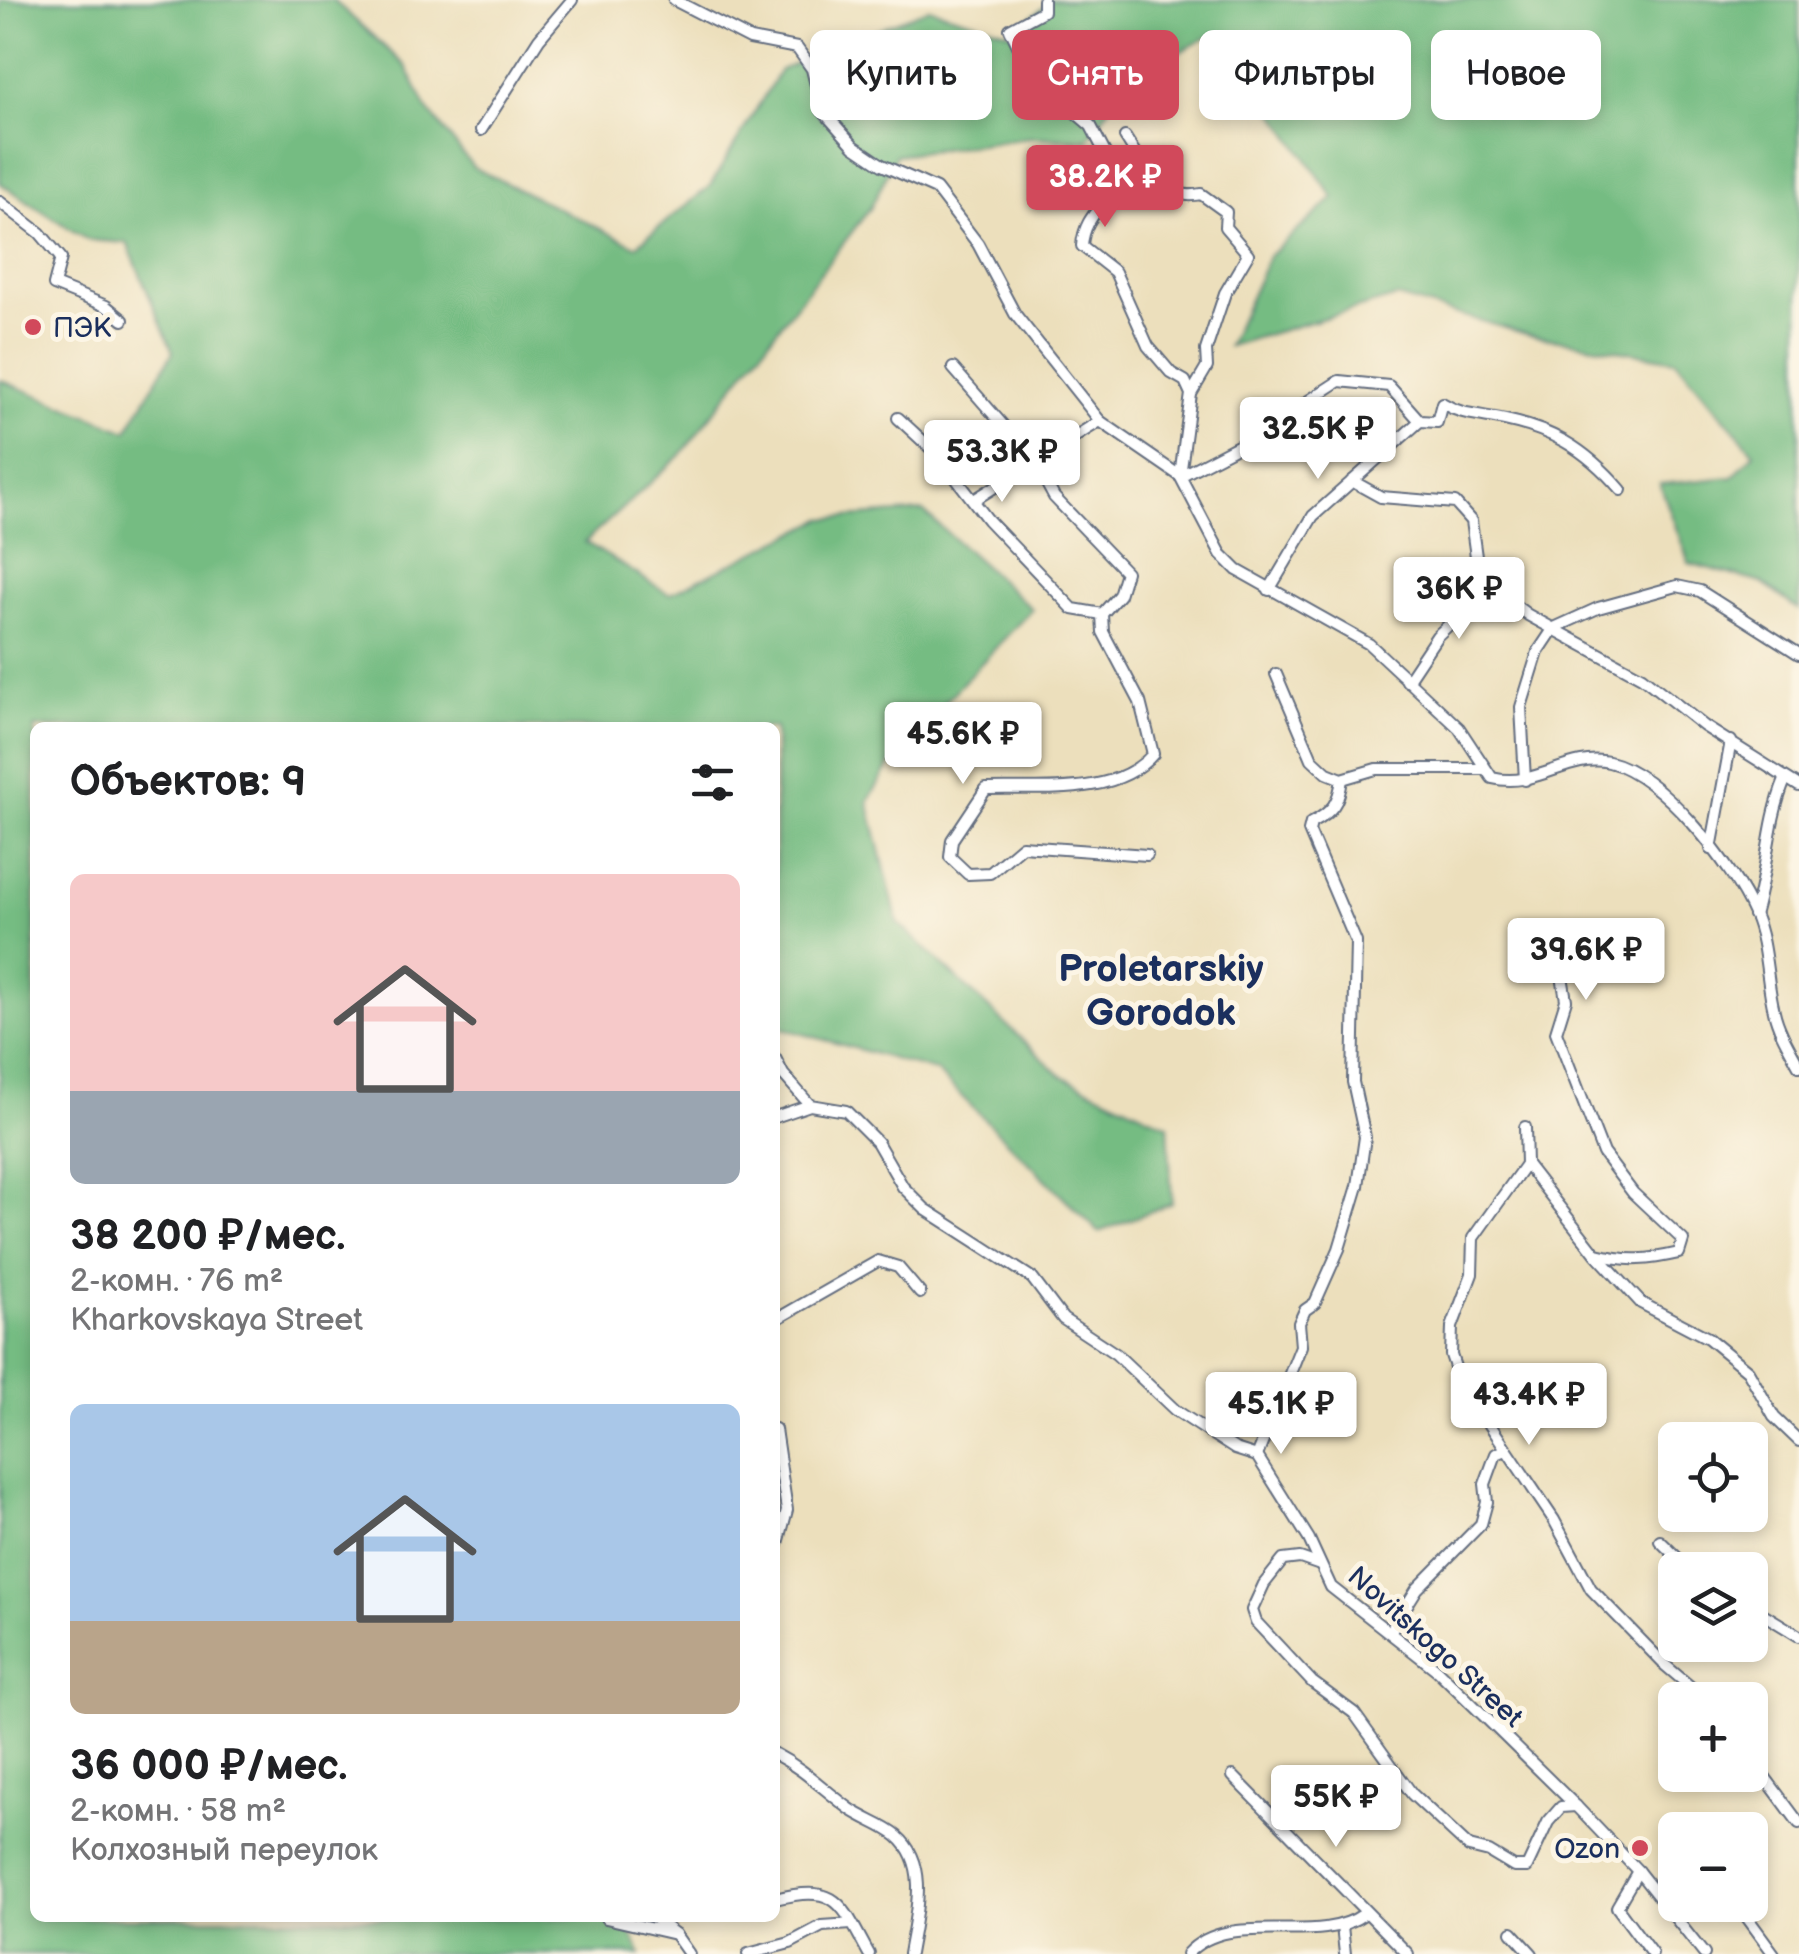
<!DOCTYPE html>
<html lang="ru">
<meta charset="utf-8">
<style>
:root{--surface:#fff;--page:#f6f6f6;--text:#202124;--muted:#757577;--accent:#d1495b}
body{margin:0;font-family:"Balsamiq Sans",sans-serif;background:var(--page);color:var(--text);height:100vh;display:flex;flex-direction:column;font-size:38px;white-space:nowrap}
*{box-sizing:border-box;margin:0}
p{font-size:32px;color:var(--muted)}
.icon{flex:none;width:55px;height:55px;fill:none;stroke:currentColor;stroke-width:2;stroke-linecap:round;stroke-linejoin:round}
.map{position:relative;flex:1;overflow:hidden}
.sheet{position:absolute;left:30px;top:722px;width:750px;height:1200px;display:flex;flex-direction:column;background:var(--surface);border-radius:15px;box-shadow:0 5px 15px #0003}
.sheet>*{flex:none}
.hud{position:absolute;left:810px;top:30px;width:838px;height:90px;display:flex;gap:20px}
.controls{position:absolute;left:1658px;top:1422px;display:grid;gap:20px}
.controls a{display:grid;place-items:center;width:110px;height:110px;border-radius:15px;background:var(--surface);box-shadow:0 5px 15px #0003;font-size:50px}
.price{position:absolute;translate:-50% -85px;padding:0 22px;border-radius:10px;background:#fff;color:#222;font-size:32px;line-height:65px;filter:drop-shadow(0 2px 5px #0008)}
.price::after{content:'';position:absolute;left:50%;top:60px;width:30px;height:22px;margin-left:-15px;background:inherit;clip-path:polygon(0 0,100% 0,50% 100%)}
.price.on{background:var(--accent);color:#fff}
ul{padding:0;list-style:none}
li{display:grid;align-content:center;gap:20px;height:530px;padding:0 40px}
li span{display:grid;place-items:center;height:310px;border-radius:15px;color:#555}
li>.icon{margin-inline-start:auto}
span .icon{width:180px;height:180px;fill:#fffc;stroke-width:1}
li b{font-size:42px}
h2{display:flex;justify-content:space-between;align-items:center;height:120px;padding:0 40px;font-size:42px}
.chip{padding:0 35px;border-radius:15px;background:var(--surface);box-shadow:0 5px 15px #0003;font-size:35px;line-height:90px}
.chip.on{background:var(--accent);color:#fff}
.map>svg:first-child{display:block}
</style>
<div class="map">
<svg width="1799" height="1954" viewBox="0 0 1799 1954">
<rect width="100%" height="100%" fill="#fcf5e5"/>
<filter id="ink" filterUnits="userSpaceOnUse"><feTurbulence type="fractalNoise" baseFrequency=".01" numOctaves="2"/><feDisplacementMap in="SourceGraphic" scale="20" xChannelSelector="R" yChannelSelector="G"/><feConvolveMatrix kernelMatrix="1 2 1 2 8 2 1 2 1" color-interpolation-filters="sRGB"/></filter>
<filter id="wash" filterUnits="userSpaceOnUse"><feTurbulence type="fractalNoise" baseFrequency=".0048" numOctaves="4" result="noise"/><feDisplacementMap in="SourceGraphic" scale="40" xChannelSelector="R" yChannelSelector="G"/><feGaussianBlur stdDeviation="2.25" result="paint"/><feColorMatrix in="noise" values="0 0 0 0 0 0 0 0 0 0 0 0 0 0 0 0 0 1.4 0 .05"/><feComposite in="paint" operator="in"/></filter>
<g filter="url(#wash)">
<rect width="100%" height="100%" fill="#ecdfbc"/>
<polygon fill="#74bc82" stroke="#487670" stroke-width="2.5" points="0,0 333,0 406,66 426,107 473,167 636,246 710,186 780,70 929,8 1013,33 1051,0 1799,0 1799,610 1762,583 1689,563 1660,484 1733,477 1754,453 1676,360 1530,335 1397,297 1228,346 1269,256 1334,198 1218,32 1131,77 1087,140 1031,137 896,155 871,207 680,456 585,542 669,594 823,519 923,511 1032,609 898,752 868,801 898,923 1060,1075 1168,1125 1172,1203 1099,1232 936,1071 775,1026 775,728 35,728 35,1918 623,1918 641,1954 0,1954 0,380 127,431 173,352 127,243 87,240 0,183"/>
</g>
<g filter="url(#ink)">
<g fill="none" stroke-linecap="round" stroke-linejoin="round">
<g stroke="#646d7f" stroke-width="14">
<g id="minor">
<path d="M674 0 750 39 797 48 812 69 822 110 854 146 882 165 936 189 978 244 1015 314 1100 421 1180 476 1221 554 1237 570 1369 644 1459 728 1492 778C1537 789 1567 753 1609 762 1662 774 1733 866 1754 914 1767 943 1766 980 1774 1011 1778 1030 1790 1049 1799 1066"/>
<path d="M1043 0V11L1010 29 1023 56 1043 74 1056 96 1091 126 1118 178C1108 205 1084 214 1082 246L1115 272 1148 346 1171 373 1185 381 1191 394 1180 476"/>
<polyline points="481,130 539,39 572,0"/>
<path d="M1125 137C1145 168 1160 202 1201 194L1226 212 1225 227 1248 254 1225 293 1206 350 1207 367 1191 394"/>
<polyline points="0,202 40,233 61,258 54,285 106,306 123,320"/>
<polyline points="953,368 1035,462 1054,497 1126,572 1119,595 1102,614"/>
<polyline points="898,418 938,455 988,520 1073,609 1102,614"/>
<path d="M1180 476 1242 444 1339 381 1389 386 1420 421 1437 422 1442 403C1460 414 1474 414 1495 418 1550 428 1584 447 1621 490"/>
<polyline points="1352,481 1381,497 1455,503 1471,521 1479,578 1528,615 1642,677 1704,726 1799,786"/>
<polyline points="974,500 1100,421"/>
<polyline points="1269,590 1313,516 1420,421"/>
<path d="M1102 614 1103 632 1140 702 1153 754C1116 798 1039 787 986 789L952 840 950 857 968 874 990 873 1022 846 1147 855"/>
<polyline points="1276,674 1312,759 1327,773 1342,779 1376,769 1483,769"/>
<polyline points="1407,681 1437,636 1490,586"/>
<polyline points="1525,780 1521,707 1538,652 1554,628 1598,608 1677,586 1700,591 1799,654"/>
<polyline points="1711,849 1731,741"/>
<path d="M1754 915C1768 869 1767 823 1785 780"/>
<path d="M1561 970 1566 1000 1556 1032 1603 1153 1633 1193 1683 1240 1679 1253C1649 1260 1627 1262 1597 1254"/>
<polyline points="775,1058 783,1074 810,1105"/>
<polyline points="775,1117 810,1105 846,1111 877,1142 903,1187 925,1209 1032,1278 1063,1319 1116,1354 1175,1410 1235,1449 1257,1456 1309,1539 1331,1587 1437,1670 1576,1806 1638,1871 1704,1954"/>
<polyline points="1525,1127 1526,1164 1596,1254 1641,1303 1708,1338 1748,1371 1774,1417 1799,1441"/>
<polyline points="1526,1164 1473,1238 1472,1274 1452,1327 1451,1355 1459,1379 1554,1520 1591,1589 1666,1666 1706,1700"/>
<polyline points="775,1320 878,1261 898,1267 920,1293"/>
<polyline points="775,1429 787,1510 775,1555"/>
<path d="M1257 1456 1301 1346 1299 1323 1305 1310 1315 1303 1339 1249 1358 1186 1365 1137 1353 1082 1356 942 1309 831 1311 823C1333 812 1339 802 1342 779"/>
<polyline points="1660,1541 1690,1570"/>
<polyline points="1320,1565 1300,1558 1283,1560 1264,1584 1252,1610 1256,1622 1312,1682 1354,1713 1412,1794 1469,1847 1489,1852 1514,1867 1527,1867 1548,1822 1561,1807 1576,1806"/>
<polyline points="1750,1606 1799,1636"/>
<polyline points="1390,1632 1417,1589 1481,1524 1487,1502 1485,1484 1496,1454 1506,1450"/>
<path d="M775 1754C804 1769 824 1790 850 1809 864 1819 884 1825 897 1836 931 1865 915 1917 909 1954"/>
<polyline points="1750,1757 1799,1823"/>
<polyline points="1233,1776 1408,1954"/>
<polyline points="1638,1871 1617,1907 1652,1954"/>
<path d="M775 1899C839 1883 841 1904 869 1954"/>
<polyline points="1738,1905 1774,1954"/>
<polyline points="271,1918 278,1918"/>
<polyline points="606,1918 675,1934"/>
<polyline points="654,1918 675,1934 689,1954"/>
<polyline points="1342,1926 1345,1954"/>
<polyline points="1512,1932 1532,1954"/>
<polyline points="748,1954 790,1943 822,1926 852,1924"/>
<path d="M1187 1954C1230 1907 1316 1949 1364 1914"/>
</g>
</g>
<use href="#minor" stroke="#fff" stroke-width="10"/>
</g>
</g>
<g fill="#d1495b" stroke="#fcf5e5" stroke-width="4">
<circle cx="33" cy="327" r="10"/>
<circle cx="1640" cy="1848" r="10"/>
</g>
<g text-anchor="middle" stroke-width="10" stroke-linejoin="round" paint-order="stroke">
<g font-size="28" fill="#1b2f5e" stroke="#fcf5e5" text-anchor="start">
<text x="53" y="337">ПЭК</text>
<text x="1620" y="1858" text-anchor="end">Ozon</text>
</g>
<g font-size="28" fill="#1b2f5e" stroke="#fcf5e5">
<text transform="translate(1436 1646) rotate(42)" y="10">Novitskogo Street</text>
</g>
<g font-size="38" font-weight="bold" fill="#1b2f5e" stroke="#fcf5e5">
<text x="1161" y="981">Proletarskiy<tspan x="1161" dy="44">Gorodok</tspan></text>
</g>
</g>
</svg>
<div class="controls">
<a><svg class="icon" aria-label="locate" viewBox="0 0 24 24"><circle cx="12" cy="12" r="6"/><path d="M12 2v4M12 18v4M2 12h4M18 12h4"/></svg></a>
<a><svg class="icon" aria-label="layers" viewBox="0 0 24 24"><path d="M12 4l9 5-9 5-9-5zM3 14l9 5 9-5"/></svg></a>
<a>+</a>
<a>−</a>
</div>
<b class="price on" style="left:1105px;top:230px">38.2K ₽</b>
<b class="price" style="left:1318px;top:482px">32.5K ₽</b>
<b class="price" style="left:1002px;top:505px">53.3K ₽</b>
<b class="price" style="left:1459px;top:642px">36K ₽</b>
<b class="price" style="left:963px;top:787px">45.6K ₽</b>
<b class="price" style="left:1586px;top:1003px">39.6K ₽</b>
<b class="price" style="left:1529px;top:1448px">43.4K ₽</b>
<b class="price" style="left:1281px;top:1457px">45.1K ₽</b>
<b class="price" style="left:1336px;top:1850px">55K ₽</b>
<div class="hud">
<a class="chip">Купить</a>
<a class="chip on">Снять</a>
<a class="chip">Фильтры</a>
<a class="chip">Новое</a>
</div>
<section class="sheet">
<h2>Объектов: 9<svg class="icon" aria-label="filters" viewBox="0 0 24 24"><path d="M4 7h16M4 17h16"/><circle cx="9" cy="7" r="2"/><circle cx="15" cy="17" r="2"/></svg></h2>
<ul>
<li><span style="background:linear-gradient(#f6c9c9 70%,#9aa5b1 0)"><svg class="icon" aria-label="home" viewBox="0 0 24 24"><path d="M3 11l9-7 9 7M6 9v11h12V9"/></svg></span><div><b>38 200 ₽/мес.</b><p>2-комн. · 76 m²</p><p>Kharkovskaya Street</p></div></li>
<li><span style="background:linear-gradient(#a9c7e8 70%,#b9a48a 0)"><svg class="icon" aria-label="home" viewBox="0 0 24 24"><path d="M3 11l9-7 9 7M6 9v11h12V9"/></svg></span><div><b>36 000 ₽/мес.</b><p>2-комн. · 58 m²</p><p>Колхозный переулок</p></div></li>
</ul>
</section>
</div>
